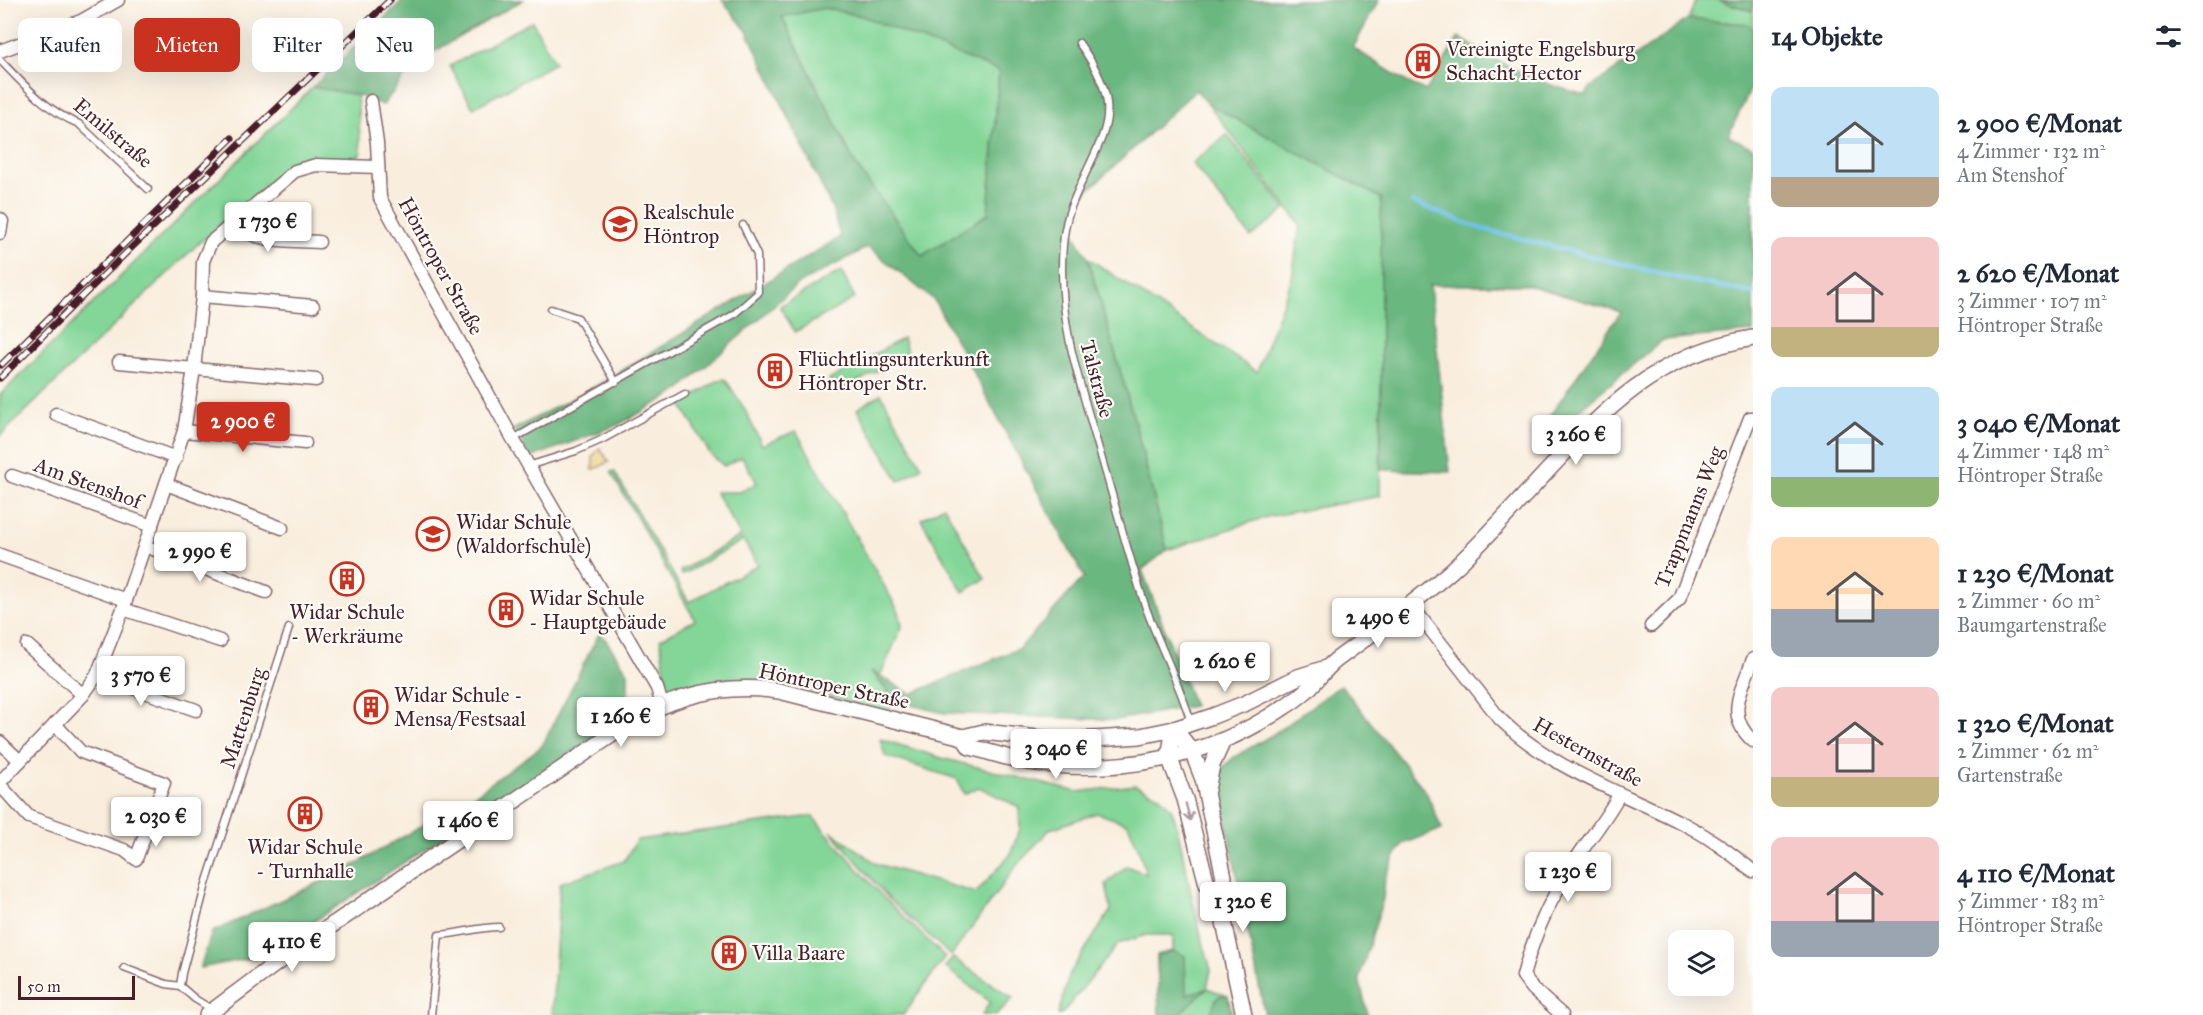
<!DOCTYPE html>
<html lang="de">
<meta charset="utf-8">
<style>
:root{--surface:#fff;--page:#f6f6f7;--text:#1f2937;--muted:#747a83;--accent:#c8321e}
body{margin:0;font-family:"IM FELL Great Primer",serif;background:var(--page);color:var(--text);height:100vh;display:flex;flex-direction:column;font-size:22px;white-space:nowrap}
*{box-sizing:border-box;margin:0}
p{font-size:20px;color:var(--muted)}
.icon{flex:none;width:33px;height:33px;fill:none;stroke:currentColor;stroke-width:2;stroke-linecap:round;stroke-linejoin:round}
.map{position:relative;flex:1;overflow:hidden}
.side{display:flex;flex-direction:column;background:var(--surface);width:450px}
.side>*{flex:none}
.banner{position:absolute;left:18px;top:18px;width:570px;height:54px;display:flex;gap:12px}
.fabs{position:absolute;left:1668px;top:930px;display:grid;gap:12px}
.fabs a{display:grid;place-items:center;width:66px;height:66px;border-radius:12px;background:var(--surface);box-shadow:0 6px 24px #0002;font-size:30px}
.scale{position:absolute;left:18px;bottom:15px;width:117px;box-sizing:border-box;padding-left:6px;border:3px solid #4a1f2b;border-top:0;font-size:16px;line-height:21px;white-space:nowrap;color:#4a1f2b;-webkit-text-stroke:4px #fdfcf7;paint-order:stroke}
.price{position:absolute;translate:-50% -51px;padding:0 14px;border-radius:6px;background:#fff;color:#222;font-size:20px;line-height:39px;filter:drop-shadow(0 2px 3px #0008)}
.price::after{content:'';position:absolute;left:50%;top:36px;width:18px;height:14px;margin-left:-9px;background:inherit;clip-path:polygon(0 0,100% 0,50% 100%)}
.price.active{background:var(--accent);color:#fff}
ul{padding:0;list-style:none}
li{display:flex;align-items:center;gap:18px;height:150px;padding:0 18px}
li span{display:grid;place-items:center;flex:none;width:168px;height:120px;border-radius:12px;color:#555}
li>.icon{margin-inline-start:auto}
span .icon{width:72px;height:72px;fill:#fffc;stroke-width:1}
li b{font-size:26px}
h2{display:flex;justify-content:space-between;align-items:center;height:72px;padding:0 18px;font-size:26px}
.tag{padding:0 21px;border-radius:12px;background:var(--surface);box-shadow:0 6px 24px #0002;font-size:21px;line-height:54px}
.tag.active{background:var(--accent);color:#fff}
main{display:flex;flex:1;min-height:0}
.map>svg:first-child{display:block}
</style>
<main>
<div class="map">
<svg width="1753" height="1015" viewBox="0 0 1753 1015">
<rect width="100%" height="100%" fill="#fdfcf7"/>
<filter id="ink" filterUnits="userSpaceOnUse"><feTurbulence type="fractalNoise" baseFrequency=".0167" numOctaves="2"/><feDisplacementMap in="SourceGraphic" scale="12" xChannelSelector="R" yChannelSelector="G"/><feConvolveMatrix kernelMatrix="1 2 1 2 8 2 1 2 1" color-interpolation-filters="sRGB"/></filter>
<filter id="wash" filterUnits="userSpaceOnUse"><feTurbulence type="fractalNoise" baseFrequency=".008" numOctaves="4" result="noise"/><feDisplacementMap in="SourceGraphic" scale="24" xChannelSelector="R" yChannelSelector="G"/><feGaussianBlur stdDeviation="1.35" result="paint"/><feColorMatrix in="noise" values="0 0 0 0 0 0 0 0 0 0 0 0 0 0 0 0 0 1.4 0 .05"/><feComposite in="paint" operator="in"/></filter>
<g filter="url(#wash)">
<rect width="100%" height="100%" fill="#f9eede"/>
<g fill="#83d698" stroke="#667a62" stroke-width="1.5">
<polygon points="1696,0 1717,0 1753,11 1753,29 1746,24 1688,19"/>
<polygon points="824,8 862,16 999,71 988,214 922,256 857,167 782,17"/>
<polygon points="532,21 555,63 473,108 450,66"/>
<polygon points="313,87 357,95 361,153 355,159 301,158 200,242 0,436 0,395"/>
<polygon points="1208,104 1382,198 1380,496 1266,517 1167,550 1135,423 1088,258 1257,372 1292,278 1300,224"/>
<polygon points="1227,135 1286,209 1251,237 1192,163"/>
<polygon points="841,271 855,298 795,332 780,306"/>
<polygon points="903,338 908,354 837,393 829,380"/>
<polygon points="725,379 744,408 762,445 796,431 899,612 902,627 880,676 872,672 893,698 889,713 766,680 723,679 668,692 660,639 695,620 611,472 614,471 689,602 758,565 743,540 682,575 680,571 741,536 715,492 740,492 757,483 742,457 724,466 710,454 681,404 719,380"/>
<polygon points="881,394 922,467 899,481 857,409"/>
<polygon points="944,506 985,579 963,592 921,519"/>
<polygon points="880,739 945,759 1077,792 1135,785 1160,796 1172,810 1177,826 1197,921 1211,970 1207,988 1228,996 1232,1015 1159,1015 1157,955 1173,951 1173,935 1146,935 1118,944 1061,1015 1058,1015 1070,973 1111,910 1106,884 1127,866 1146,874 1140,853 1128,824 1097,813 1050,829 1017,865 951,956 890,900 831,831 877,864 976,893 1010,855 1020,829 1019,807 979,787 964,794 957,779 885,756"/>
<polygon points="812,816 882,896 945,957 903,1015 552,1015 560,883 624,861 637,840"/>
<polygon points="953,958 1013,998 996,1015 982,1015 990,1002 945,967"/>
</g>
<g fill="#6ab780" stroke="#5a6b56" stroke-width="1.5" fill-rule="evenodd">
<polygon points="403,0 523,0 416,62 383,105 357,95 313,87"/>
<path d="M722 0H1379L1353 48 1405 81 1426 91 1459 37C1498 63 1540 85 1586 95L1591 87 1688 19 1747 24 1753 29V84L1728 136 1753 148V332L1663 340 1540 442 1536 436 1621 312 1528 285H1430L1450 472 1381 470V198L1208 104 1196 90 1079 199 1072 230 1088 258 1135 423 1167 550 1142 570 1194 706 1116 720 944 713 899 702 893 698 871 671 911 694 1020 648 1084 577 934 300 868 247 798 284 677 392 620 424 530 458 514 429 600 384 840 237 833 210 747 31ZM824 8 862 16 999 71 988 214 922 256 857 167 782 17Z"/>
<polygon points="1717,0 1753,0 1753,11"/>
<polygon points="600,632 628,672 628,716 261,956 200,968 212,932 344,871 472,797 542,746"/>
<polygon points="1341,685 1426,792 1442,829 1403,844 1395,856 1385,878 1383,899 1359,979 1368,1015 1265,1015 1219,788 1220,770 1234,757 1272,735"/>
<polygon points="1173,951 1185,956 1186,994 1207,989 1178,1015 1159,1015 1157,955"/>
<polygon points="1222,995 1228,996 1232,1015 1210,1015 1216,999"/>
</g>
<polygon fill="#eeda9e" stroke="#9c7c64" stroke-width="1.5" points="600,448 609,462 593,470 593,456"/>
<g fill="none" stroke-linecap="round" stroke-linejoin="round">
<polyline stroke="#6ec3eb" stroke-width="4.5" points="1412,202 1479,228 1687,280 1753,293"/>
</g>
</g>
<g filter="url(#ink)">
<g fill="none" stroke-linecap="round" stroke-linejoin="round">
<g stroke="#87676a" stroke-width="9">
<g id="service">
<path d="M1079 43C1131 115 1101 132 1073 202 1064 222 1062 246 1062 269 1062 328 1077 373 1093 429 1111 488 1126 549 1146 608 1160 647 1179 683 1191 722"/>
<path d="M0 60C23 84 48 112 79 124L148 189"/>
<polyline points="551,309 578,318 616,382"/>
<polyline points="513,439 733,315 758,293 757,255 743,225"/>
<polyline points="528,466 576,451 601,440 685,394"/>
<polyline points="124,968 166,984 180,986"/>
<polyline points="213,1010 195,999 180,986 182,973 206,884 289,628"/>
<path d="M431 1015 439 935C460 934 478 927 499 927"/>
</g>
</g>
<g stroke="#87676a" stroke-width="15">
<g id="minor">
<polyline points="0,51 81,21 118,0"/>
<polyline points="371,101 377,143 380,198 513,439 657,688 662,705"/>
<polyline points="0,219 2,221 0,233"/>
<path d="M234 223C255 244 291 240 319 242"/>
<polyline points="202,296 313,306"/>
<polyline points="119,362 316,380"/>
<polyline points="56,414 176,458"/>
<polyline points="184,431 305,443"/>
<polyline points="12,476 152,526"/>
<polyline points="166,484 282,528"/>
<polyline points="145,546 266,592"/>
<polyline points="0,555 126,600"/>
<path d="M1411 605 1500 719C1549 767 1616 790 1676 820 1704 833 1729 852 1753 871"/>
<polyline points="123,609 220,641"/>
<polyline points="1651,626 1679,599 1750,418 1753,418"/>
<polyline points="27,645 83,695"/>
<path d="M1753 659C1742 690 1724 715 1753 741"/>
<polyline points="97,675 196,710"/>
<polyline points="0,742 20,761"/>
<polyline points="0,782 83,695 97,675 123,609 184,431 194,369 202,296 203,261 211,242 295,171 316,165 378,167"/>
<polyline points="0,785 29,817 124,850 136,859 164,783 81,752 55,724"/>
<path d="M1562 1015 1533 989 1523 976C1531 944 1544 913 1560 885 1577 853 1602 826 1619 795"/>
</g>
</g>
<g stroke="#87676a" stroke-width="18">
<g id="tertiary">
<polyline points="1174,729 1169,757 1185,799 1207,884 1218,894 1244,1015"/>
<polyline points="1174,729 1192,751 1203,779 1224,877 1218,894"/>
<path d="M963 737 970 747C990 752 1010 759 1029 762 1116 775 1208 759 1281 709 1289 704 1299 697 1307 690 1317 680 1325 669 1336 660 1375 631 1415 603 1451 571 1477 548 1500 522 1523 497 1593 423 1646 355 1753 338"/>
<polyline points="1207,790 1212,765 1223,741"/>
<path d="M207 1015 278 962 629 723C675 695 725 683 779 691L963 737 984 732 1064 741 1140 736 1174 729 1213 716 1246 703 1298 677 1326 668"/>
</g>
</g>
<use href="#service" stroke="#fff" stroke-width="6"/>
<use href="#minor" stroke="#fff" stroke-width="12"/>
<use href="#tertiary" stroke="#fff" stroke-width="15"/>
<g stroke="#4a1f2b" stroke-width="7">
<g id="rail">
<polyline points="1,365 232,138"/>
<polyline points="0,378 128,251 390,0"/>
</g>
</g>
<use href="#rail" stroke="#fdfcf7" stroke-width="4.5" stroke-dasharray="14" stroke-linecap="butt"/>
</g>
<defs><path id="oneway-shaft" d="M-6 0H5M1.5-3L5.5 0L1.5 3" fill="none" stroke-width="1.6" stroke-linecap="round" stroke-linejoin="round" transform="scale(1.5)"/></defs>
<use stroke="#ae9aa0" href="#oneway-shaft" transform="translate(1188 812) rotate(75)"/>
</g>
<defs>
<g id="building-ring" transform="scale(1.725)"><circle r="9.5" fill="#fdfcf7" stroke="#c8321e" stroke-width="1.5"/><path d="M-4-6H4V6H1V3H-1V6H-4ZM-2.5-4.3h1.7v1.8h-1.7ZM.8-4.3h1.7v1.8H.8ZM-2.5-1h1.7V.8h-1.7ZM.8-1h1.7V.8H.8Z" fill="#c8321e"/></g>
<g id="school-ring" transform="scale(1.725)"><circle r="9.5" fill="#fdfcf7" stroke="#c8321e" stroke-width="1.5"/><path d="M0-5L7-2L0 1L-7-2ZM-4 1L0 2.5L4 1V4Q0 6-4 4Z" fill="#c8321e"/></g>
</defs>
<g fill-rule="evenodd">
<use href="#building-ring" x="1423" y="61"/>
<use href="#school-ring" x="620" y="224"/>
<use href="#building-ring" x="775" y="371"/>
<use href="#school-ring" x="433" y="534"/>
<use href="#building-ring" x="347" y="579"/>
<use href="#building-ring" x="506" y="610"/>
<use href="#building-ring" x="371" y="707"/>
<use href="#building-ring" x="305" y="814"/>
<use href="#building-ring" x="729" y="953"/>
</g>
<g text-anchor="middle" stroke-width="4.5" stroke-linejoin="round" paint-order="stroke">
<g font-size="21" fill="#4a1f2b" stroke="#fdfcf7" text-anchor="start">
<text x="1446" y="56">Vereinigte Engelsburg<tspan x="1446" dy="24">Schacht Hector</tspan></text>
<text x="643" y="219">Realschule<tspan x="643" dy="24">Höntrop</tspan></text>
<text x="798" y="366">Flüchtlingsunterkunft<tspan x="798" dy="24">Höntroper Str.</tspan></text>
<text x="456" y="529">Widar Schule<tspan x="456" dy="24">(Waldorfschule)</tspan></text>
<text x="529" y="605">Widar Schule<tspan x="529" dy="24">- Hauptgebäude</tspan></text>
<text x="347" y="619" text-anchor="middle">Widar Schule<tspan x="347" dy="24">- Werkräume</tspan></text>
<text x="394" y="702">Widar Schule -<tspan x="394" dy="24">Mensa/Festsaal</tspan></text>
<text x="305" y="854" text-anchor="middle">Widar Schule<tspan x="305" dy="24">- Turnhalle</tspan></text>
<text x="752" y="960">Villa Baare</text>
</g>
<g font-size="21" fill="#4a1f2b" stroke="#fdfcf7">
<text transform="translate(113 133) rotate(40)" y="7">Emilstraße</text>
<text transform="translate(441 266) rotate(61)" y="7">Höntroper Straße</text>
<text transform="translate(1097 379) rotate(75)" y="7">Talstraße</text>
<text transform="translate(88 483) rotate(20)" y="7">Am Stenshof</text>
<text transform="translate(1689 517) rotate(-68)" y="7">Trappmanns Weg</text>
<text transform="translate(834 686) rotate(12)" y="7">Höntroper Straße</text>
<text transform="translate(243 718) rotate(-72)" y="7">Mattenburg</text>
<text transform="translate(1588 752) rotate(29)" y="7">Hesternstraße</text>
</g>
</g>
</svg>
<div class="fabs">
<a><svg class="icon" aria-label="layers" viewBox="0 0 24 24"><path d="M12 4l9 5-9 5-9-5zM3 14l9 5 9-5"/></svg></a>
</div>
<div class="scale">50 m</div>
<b class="price" style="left:268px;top:253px">1 730 €</b>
<b class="price active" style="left:243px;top:453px">2 900 €</b>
<b class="price" style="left:1576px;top:466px">3 260 €</b>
<b class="price" style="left:200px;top:583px">2 990 €</b>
<b class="price" style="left:1378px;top:649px">2 490 €</b>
<b class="price" style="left:1225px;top:693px">2 620 €</b>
<b class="price" style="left:141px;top:707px">3 570 €</b>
<b class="price" style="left:621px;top:748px">1 260 €</b>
<b class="price" style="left:1056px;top:780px">3 040 €</b>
<b class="price" style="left:156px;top:848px">2 030 €</b>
<b class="price" style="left:468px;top:852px">1 460 €</b>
<b class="price" style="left:1568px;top:903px">1 230 €</b>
<b class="price" style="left:1243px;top:933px">1 320 €</b>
<b class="price" style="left:292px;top:973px">4 110 €</b>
<div class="banner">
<a class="tag">Kaufen</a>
<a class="tag active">Mieten</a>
<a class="tag">Filter</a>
<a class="tag">Neu</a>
</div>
</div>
<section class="side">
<h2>14 Objekte<svg class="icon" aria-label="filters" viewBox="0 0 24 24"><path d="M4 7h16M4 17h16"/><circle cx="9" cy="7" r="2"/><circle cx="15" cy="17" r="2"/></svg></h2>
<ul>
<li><span style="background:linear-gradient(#bfe0f5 75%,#b9a48a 0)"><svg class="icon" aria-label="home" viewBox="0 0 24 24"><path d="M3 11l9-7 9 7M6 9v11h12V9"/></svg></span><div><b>2 900 €/Monat</b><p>4 Zimmer · 132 m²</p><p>Am Stenshof</p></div></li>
<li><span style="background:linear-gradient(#f6c9c9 75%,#c2b280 0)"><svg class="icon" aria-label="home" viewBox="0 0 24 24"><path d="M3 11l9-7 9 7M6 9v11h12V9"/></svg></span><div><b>2 620 €/Monat</b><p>3 Zimmer · 107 m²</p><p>Höntroper Straße</p></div></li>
<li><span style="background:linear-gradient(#bfe0f5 75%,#8fb573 0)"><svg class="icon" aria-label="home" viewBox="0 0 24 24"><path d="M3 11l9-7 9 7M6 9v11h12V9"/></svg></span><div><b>3 040 €/Monat</b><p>4 Zimmer · 148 m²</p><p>Höntroper Straße</p></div></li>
<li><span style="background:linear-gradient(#ffd9b3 60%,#9aa5b1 0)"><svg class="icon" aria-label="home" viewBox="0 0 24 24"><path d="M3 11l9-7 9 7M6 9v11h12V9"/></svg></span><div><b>1 230 €/Monat</b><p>2 Zimmer · 60 m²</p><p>Baumgartenstraße</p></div></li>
<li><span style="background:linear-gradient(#f6c9c9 75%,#c2b280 0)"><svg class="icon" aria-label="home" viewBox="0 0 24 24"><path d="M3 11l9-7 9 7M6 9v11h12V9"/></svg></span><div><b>1 320 €/Monat</b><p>2 Zimmer · 62 m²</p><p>Gartenstraße</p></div></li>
<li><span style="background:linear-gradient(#f6c9c9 70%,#9aa5b1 0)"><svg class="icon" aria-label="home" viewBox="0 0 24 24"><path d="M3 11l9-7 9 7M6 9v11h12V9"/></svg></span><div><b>4 110 €/Monat</b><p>5 Zimmer · 183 m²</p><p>Höntroper Straße</p></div></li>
</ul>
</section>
</main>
